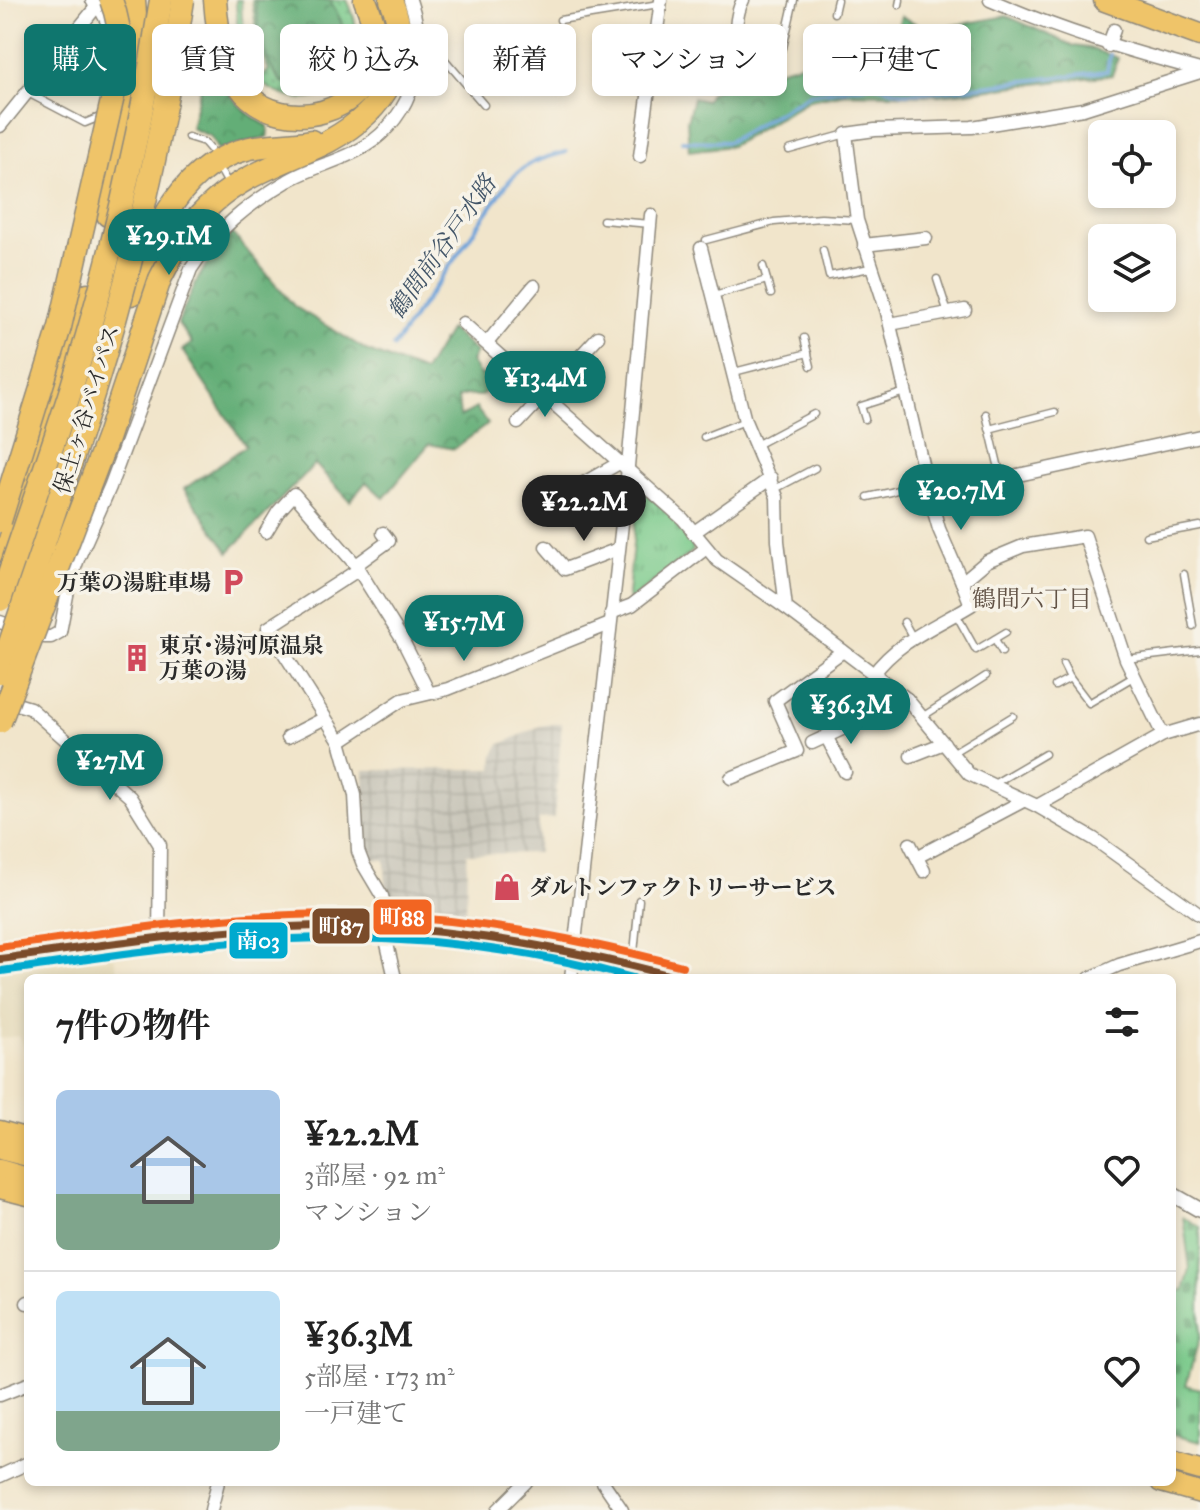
<!DOCTYPE html>
<html lang="ja">
<meta charset="utf-8">
<style>
:root{--surface:#fff;--page:#f6f6f6;--text:#222;--muted:#767676;--line:#e0e0e0;--accent:#0f766e}
body{margin:0;font-family:"IM FELL Great Primer","Noto Serif JP",serif;background:var(--page);color:var(--text);height:100vh;display:flex;flex-direction:column;font-size:30px;white-space:nowrap}
*{box-sizing:border-box;margin:0}
p{font-size:26px;color:var(--muted)}
.icon{flex:none;width:44px;height:44px;fill:none;stroke:currentColor;stroke-width:2;stroke-linecap:round;stroke-linejoin:round}
.map{position:relative;flex:1;overflow:hidden}
.drawer{position:absolute;left:24px;top:974px;width:1152px;height:512px;display:flex;flex-direction:column;background:var(--surface);border-radius:12px;box-shadow:0 4px 12px #0003}
.drawer>*{flex:none}
.top-card{position:absolute;left:24px;top:24px;width:1152px;height:72px;display:flex;gap:16px}
.fabs{position:absolute;left:1088px;top:120px;display:grid;gap:16px}
.fabs a{display:grid;place-items:center;width:88px;height:88px;border-radius:12px;background:var(--surface);box-shadow:0 4px 12px #0003;font-size:40px}
.price{position:absolute;translate:-50% -68px;padding:0 18px;border-radius:28px;background:var(--accent);color:#fff;font-size:26px;line-height:52px;filter:drop-shadow(0 2px 4px #0008)}
.price::after{content:'';position:absolute;left:50%;top:48px;width:24px;height:18px;margin-left:-12px;background:inherit;clip-path:polygon(0 0,100% 0,50% 100%)}
.price.current{background:#222;color:#fff}
ul{padding:0;list-style:none}
li{display:flex;align-items:center;gap:24px;height:200px;padding:0 32px}
li+li{border-top:2px solid var(--line)}
li span{display:grid;place-items:center;flex:none;width:224px;height:160px;border-radius:12px;color:#555}
li>.icon{margin-inline-start:auto}
span .icon{width:96px;height:96px;fill:#fffc;stroke-width:1}
li b{font-size:34px}
h2{display:flex;justify-content:space-between;align-items:center;height:96px;padding:0 32px;font-size:34px}
.chip{padding:0 28px;border-radius:12px;background:var(--surface);box-shadow:0 4px 12px #0003;font-size:28px;line-height:72px}
.chip.current{background:var(--accent);color:#fff}
.map>svg:first-child{display:block}
</style>
<div class="map">
<svg width="1200" height="1510" viewBox="0 0 1200 1510">
<defs>
<pattern id="industrial-grid" width="8" height="8" patternUnits="userSpaceOnUse" patternTransform="scale(2)"><rect width="8" height="8" fill="#c7c4b8"/><path d="M0 4h8M4 0v8" fill="none" stroke="#aba99e"/></pattern>
<pattern id="grass-dots" width="8" height="8" patternUnits="userSpaceOnUse" patternTransform="scale(2)"><rect width="8" height="8" fill="#7aca8b"/><path d="M2 2h.1M6 6h.1" fill="none" stroke="#64a472" stroke-width="1.8" stroke-linecap="round"/></pattern>
<pattern id="forest-crowns" width="20" height="18" patternUnits="userSpaceOnUse" patternTransform="scale(2)"><rect width="20" height="18" fill="#63ae77"/><path d="M2 6a3 3 0 1 1 6 0M12 15a3 3 0 1 1 6 0" fill="none" stroke="#528e62"/></pattern>
<pattern id="cemetery-stones" width="16" height="16" patternUnits="userSpaceOnUse" patternTransform="scale(2)"><rect width="16" height="16" fill="#7aca8b"/><path d="M2 7V4a2 2 0 0 1 4 0v3zM10 15v-3a2 2 0 0 1 4 0v3z" fill="#64a472"/></pattern>
<pattern id="park-tufts" width="24" height="20" patternUnits="userSpaceOnUse" patternTransform="scale(2)"><rect width="24" height="20" fill="#7aca8b"/><path d="M3 7l-1-3M5 7V3M7 7l1-3M15 17l-1-3M17 17v-4M19 17l1-3" fill="none" stroke="#64a472"/></pattern>
</defs>
<rect width="100%" height="100%" fill="#f7f3e8"/>
<filter id="ink" filterUnits="userSpaceOnUse"><feTurbulence type="fractalNoise" baseFrequency=".0125" numOctaves="2"/><feDisplacementMap in="SourceGraphic" scale="16" xChannelSelector="R" yChannelSelector="G"/><feConvolveMatrix kernelMatrix="1 2 1 2 8 2 1 2 1" color-interpolation-filters="sRGB"/></filter>
<filter id="wash" filterUnits="userSpaceOnUse"><feTurbulence type="fractalNoise" baseFrequency=".006" numOctaves="4" result="noise"/><feDisplacementMap in="SourceGraphic" scale="32" xChannelSelector="R" yChannelSelector="G"/><feGaussianBlur stdDeviation="1.8" result="paint"/><feColorMatrix in="noise" values="0 0 0 0 0 0 0 0 0 0 0 0 0 0 0 0 0 1.4 0 .05"/><feComposite in="paint" operator="in"/></filter>
<g filter="url(#wash)">
<rect width="100%" height="100%" fill="#f1e5cb"/>
<polygon fill="#e5daba" points="114,957 119,978 28,978 28,1060 20,1036 0,1038 0,972"/>
<polygon fill="url(#industrial-grid)" points="562,723 554,818 539,819 538,853 467,854 466,920 397,915 394,912 386,890 385,860 370,859 366,850 364,770 493,769 494,755 499,745 540,726"/>
<g fill="url(#grass-dots)" stroke="#527a5b" stroke-width="2">
<polygon points="236,0 241,0 242,19 256,64 251,71 238,38"/>
<path d="M252 0H347C381 69 321 130 259 81L269 70 259 47Z"/>
</g>
<g fill="url(#forest-crowns)" stroke="#476c51" stroke-width="2">
<path d="M255 0H330C338 14 347 30 345 47 342 77 307 87 282 82 261 60 259 28 255 0Z"/>
<polygon points="901,16 928,30 1007,16 1074,46 1089,48 1118,58 1112,75 939,95 845,93 809,100 731,146 689,151 687,121 693,98 706,101 710,93 732,83 799,64 839,61 897,46 901,40 896,33"/>
<path d="M208 56 211 57C221 89 239 111 268 126V137L218 150 210 136 191 128Z"/>
<path d="M232 233 294 306 368 351 424 372 450 329 476 352 471 362 481 376 496 364 531 400 508 397 493 385 481 396 465 395 458 398 460 417 476 408 488 424 454 449 429 444 384 498 366 482 350 501 315 464 229 552 184 489 246 446 182 350 192 343 178 323C192 289 205 259 232 233Z"/>
</g>
<polygon fill="url(#cemetery-stones)" stroke="#527a5b" stroke-width="2" points="1183,1217 1200,1227 1200,1336 1186,1385 1200,1389 1200,1442 1172,1435 1172,1290 1184,1291 1190,1269"/>
<path fill="url(#park-tufts)" stroke="#527a5b" stroke-width="2" d="M643 491C658 504 694 531 693 551L629 601 628 594 638 495Z"/>
<g fill="none" stroke-linecap="round" stroke-linejoin="round">
<g stroke="#6da3da" stroke-width="4">
<polyline points="682,141 728,142 810,94 874,85 905,93 942,91 1107,71 1110,54"/>
<path d="M393 347 509 181C528 161 540 159 566 152"/>
</g>
</g>
</g>
<g filter="url(#ink)">
<g fill="none" stroke-linecap="round" stroke-linejoin="round">
<g stroke="#8e887b" stroke-width="9">
<g id="service">
<polyline points="899,5 900,0"/>
<polyline points="97,9 110,34"/>
<polyline points="834,13 837,0"/>
<polyline points="560,20 659,4"/>
<polyline points="783,48 794,0"/>
<polyline points="420,51 440,54 484,105"/>
<polyline points="28,93 85,123 102,116"/>
<polyline points="188,137 204,142 210,149"/>
<polyline points="789,150 846,134"/>
<polyline points="222,173 226,180"/>
<polyline points="603,220 651,224"/>
<polyline points="706,240 774,222 821,218 857,220"/>
<polyline points="823,250 829,276 870,268"/>
<polyline points="763,266 771,294"/>
<polyline points="937,279 948,313"/>
<polyline points="714,295 767,280"/>
<polyline points="804,338 811,366"/>
<polyline points="734,372 808,353"/>
<polyline points="986,414 1001,477"/>
<polyline points="865,419 861,406 905,392"/>
<polyline points="989,429 1055,412"/>
<polyline points="704,437 745,421"/>
<polyline points="756,445 814,414"/>
<polyline points="775,489 815,468"/>
<polyline points="868,497 891,492 925,480"/>
<polyline points="1146,536 1200,526"/>
<polyline points="1184,574 1193,626"/>
<polyline points="956,614 976,650 1006,632"/>
<polyline points="904,622 913,638"/>
<polyline points="995,639 1002,652"/>
<polyline points="1126,659 1200,650"/>
<polyline points="1063,664 1070,678 1089,703 1135,676"/>
<polyline points="1055,686 1070,678"/>
<polyline points="922,717 986,676"/>
<polyline points="952,753 1013,716"/>
<polyline points="992,785 1045,754"/>
<polyline points="633,964 639,900"/>
</g>
</g>
<g stroke="#8e887b" stroke-width="15">
<g id="minor">
<path d="M990 0C1062 31 1125 50 1200 70"/>
<polyline points="1108,46 1114,30"/>
<path d="M739 55C734 40 735 15 743 0"/>
<polyline points="1200,72 1083,109 972,127 875,130 846,134 857,220 887,312 929,494 1200,436"/>
<polyline points="0,126 96,7 92,0"/>
<polyline points="640,156 661,0"/>
<polyline points="864,245 926,238"/>
<polyline points="701,248 745,421 777,497 778,541 786,608"/>
<polyline points="463,323 683,519 717,560 786,608 907,699 969,774 1037,806 1094,839 1200,915"/>
<polyline points="890,324 965,310"/>
<polyline points="487,343 534,286"/>
<polyline points="518,423 598,337"/>
<polyline points="573,489 584,509"/>
<polyline points="929,494 939,529 962,582"/>
<polyline points="550,502 621,462"/>
<polyline points="266,532 278,512 294,494 355,564 402,639 429,693"/>
<polyline points="693,533 771,478"/>
<polyline points="546,547 565,569 618,549"/>
<polyline points="356,565 389,541 383,533"/>
<polyline points="358,570 268,628 340,741 355,795 358,851 363,864 382,896 386,911 387,944 395,978"/>
<polyline points="611,613 632,605 705,549"/>
<path d="M0 622 44 637H51L60 632 69 585 78 559 110 487 191 269C215 231 247 205 286 182 310 167 340 162 364 147 415 115 429 54 410 0"/>
<path d="M873 675C897 641 937 626 971 605L962 582 987 561 1023 546 1085 536 1126 659 1163 735"/>
<polyline points="3,700 30,708 130,797 160,845 159,938"/>
<polyline points="826,736 845,772"/>
<polyline points="288,737 325,718"/>
<polyline points="340,741 402,700 448,689 610,624"/>
<polyline points="812,743 907,699"/>
<polyline points="911,756 944,743"/>
<polyline points="731,778 797,751 775,701 843,651"/>
<polyline points="1037,806 1163,735 1200,724"/>
<polyline points="910,844 924,871"/>
<polyline points="917,857 1023,801"/>
<polyline points="571,978 626,488 651,215"/>
<polyline points="1090,978 1119,965 1200,941"/>
<polyline points="27,1303 28,1302"/>
<polyline points="0,1395 28,1384"/>
<polyline points="0,1476 28,1463"/>
<polyline points="603,1482 622,1510"/>
<polyline points="211,1510 218,1482"/>
<polyline points="498,1510 526,1482"/>
</g>
</g>
<g stroke="#8e887b" stroke-width="17">
<g id="tertiary">
<path d="M0 959C78 949 156 937 235 930 383 917 536 936 679 978"/>
<polyline points="1172,1194 1200,1210"/>
</g>
</g>
<g stroke="#8e887b" stroke-width="23">
<g id="trunk">
<polyline points="5,552 88,293"/>
<polyline points="0,1131 28,1139"/>
<polyline points="0,1149 28,1156"/>
<polyline points="0,1170 28,1178"/>
<polyline points="0,1188 28,1195"/>
<polyline points="1172,1462 1200,1470"/>
<polyline points="1161,1482 1200,1493"/>
</g>
</g>
<g stroke="#8e887b" stroke-width="25">
<g id="motorway">
<path d="M215 0C217 30 224 70 245 93 285 135 368 114 376 54 379 35 372 18 365 0"/>
<polyline points="1105,0 1200,35"/>
<polyline points="108,215 137,48 134,0"/>
<path d="M179 242C195 218 215 198 240 183 268 166 300 156 329 141 384 111 417 62 391 0"/>
<path d="M131 294C155 232 178 165 250 148 270 144 291 145 311 141"/>
</g>
</g>
<use href="#service" stroke="#fff" stroke-width="6"/>
<use href="#minor" stroke="#fff" stroke-width="12"/>
<use href="#tertiary" stroke="#fff" stroke-width="14"/>
<use href="#trunk" stroke="#efc469" stroke-width="20"/>
<use href="#motorway" stroke="#efc469" stroke-width="22"/>
<g stroke="#8e887b" stroke-width="25" stroke-linecap="butt">
<g id="motorway-bridge">
<path d="M0 521 60 327 119 70C122 45 120 23 111 0"/>
<path d="M0 600C24 529 49 458 72 386 111 260 141 131 161 0"/>
<path d="M0 673C31 579 65 485 94 391 134 263 163 132 183 0"/>
<polyline points="0,722 107,439 160,279 179,242"/>
</g>
</g>
<use href="#motorway-bridge" stroke="#efc469" stroke-width="22"/>
<g stroke="#f7f3e8" stroke-width="14">
<path id="bus-1" d="M0 959C96 946 192 931 289 927 422 921 552 944 679 978"/>
</g>
<g stroke="#f7f3e8" stroke-width="14">
<path id="bus-2" d="M2 971C98 958 194 942 291 939 405 934 523 948 633 978"/>
</g>
<g stroke="#f7f3e8" stroke-width="14">
<path id="bus-3" d="M0 947C96 934 193 918 291 915 424 910 554 932 682 966"/>
</g>
<use href="#bus-1" stroke="#7a4b2a" stroke-width="8"/>
<use href="#bus-2" stroke="#00a9ce" stroke-width="8"/>
<use href="#bus-3" stroke="#f26522" stroke-width="8"/>
</g>
</g>
<defs>
<g id="parking-bare" transform="scale(2.16)"><path d="M-3.5-5.5H1a3.5 3.5 0 0 1 0 7H-1V5.5H-3.5ZM-1-3.4V-.6H.8a1.4 1.4 0 0 0 0-2.8Z" fill="#d1495b" stroke="#f7f3e8" stroke-width="2.5" paint-order="stroke"/></g>
<g id="building-bare" transform="scale(2.16)"><path d="M-4-6H4V6H1V3H-1V6H-4ZM-2.5-4.3h1.7v1.8h-1.7ZM.8-4.3h1.7v1.8H.8ZM-2.5-1h1.7V.8h-1.7ZM.8-1h1.7V.8H.8Z" fill="#d1495b" stroke="#f7f3e8" stroke-width="2.5" paint-order="stroke"/></g>
<g id="shop-bare" transform="scale(2.16)"><path d="M-5-2.5h2.3a2.7 3.5 0 0 1 5.4 0H5L5.5 6h-11ZM-1.5-2.5h3a1.5 2.3 0 0 0-3 0Z" fill="#d1495b" stroke="#f7f3e8" stroke-width="2.5" paint-order="stroke"/></g>
</defs>
<g fill-rule="evenodd">
<use href="#parking-bare" x="233" y="582"/>
<use href="#building-bare" x="137" y="658"/>
<use href="#shop-bare" x="507" y="887"/>
</g>
<g text-anchor="middle" stroke-width="7" stroke-linejoin="round" paint-order="stroke">
<g font-size="22" fill="#2b2b2b" stroke="#f7f3e8">
<text transform="translate(86 409) rotate(-73)" y="8">保土ヶ谷バイパス</text>
</g>
<g font-size="22" font-weight="bold" fill="#2b2b2b" stroke="#f7f3e8" text-anchor="start">
<text x="211" y="590" text-anchor="end">万葉の湯駐車場</text>
<text x="159" y="653">東京･湯河原温泉<tspan x="159" dy="25">万葉の湯</tspan></text>
<text x="529" y="895">ダルトンファクトリーサービス</text>
</g>
<g font-size="24" font-style="italic" fill="#425568" stroke="#f7f3e8">
<text transform="translate(442 247) rotate(-55)" y="8">鶴間前谷戸水路</text>
</g>
<g font-size="24" fill="#625346" stroke="#f7f3e8">
<text x="1032" y="607">鶴間六丁目</text>
</g>
</g>
<g stroke="#f7f3e8" stroke-width="3">
<rect x="372" y="898" width="61" height="38" rx="8" fill="#f26522"/>
<rect x="311" y="907" width="60" height="38" rx="8" fill="#7a4b2a"/>
<rect x="228" y="921" width="61" height="39" rx="8" fill="#00a9ce"/>
</g>
<g font-size="22" text-anchor="middle" font-weight="bold" fill="#fff">
<text x="402" y="925">町88</text>
<text x="341" y="934">町87</text>
<text x="258" y="948">南03</text>
</g>
</svg>
<div class="fabs">
<a><svg class="icon" aria-label="locate" viewBox="0 0 24 24"><circle cx="12" cy="12" r="6"/><path d="M12 2v4M12 18v4M2 12h4M18 12h4"/></svg></a>
<a><svg class="icon" aria-label="layers" viewBox="0 0 24 24"><path d="M12 4l9 5-9 5-9-5zM3 14l9 5 9-5"/></svg></a>
</div>
<b class="price" style="left:169px;top:277px">¥29.1M</b>
<b class="price" style="left:545px;top:419px">¥13.4M</b>
<b class="price" style="left:961px;top:532px">¥20.7M</b>
<b class="price current" style="left:584px;top:543px">¥22.2M</b>
<b class="price" style="left:464px;top:663px">¥15.7M</b>
<b class="price" style="left:851px;top:746px">¥36.3M</b>
<b class="price" style="left:110px;top:802px">¥27M</b>
<div class="top-card">
<a class="chip current">購入</a>
<a class="chip">賃貸</a>
<a class="chip">絞り込み</a>
<a class="chip">新着</a>
<a class="chip">マンション</a>
<a class="chip">一戸建て</a>
</div>
<section class="drawer">
<h2>7件の物件<svg class="icon" aria-label="filters" viewBox="0 0 24 24"><path d="M4 7h16M4 17h16"/><circle cx="9" cy="7" r="2"/><circle cx="15" cy="17" r="2"/></svg></h2>
<ul>
<li><span style="background:linear-gradient(#a9c7e8 65%,#7fa58c 0)"><svg class="icon" aria-label="home" viewBox="0 0 24 24"><path d="M3 11l9-7 9 7M6 9v11h12V9"/></svg></span><div><b>¥22.2M</b><p>3部屋 · 92 m²</p><p>マンション</p></div><svg class="icon" aria-label="heart" viewBox="0 0 24 24"><path d="M12 20l-8-8c-3-5 5-10 8-4 3-6 11-1 8 4z"/></svg></li>
<li><span style="background:linear-gradient(#bfe0f5 75%,#7fa58c 0)"><svg class="icon" aria-label="home" viewBox="0 0 24 24"><path d="M3 11l9-7 9 7M6 9v11h12V9"/></svg></span><div><b>¥36.3M</b><p>5部屋 · 173 m²</p><p>一戸建て</p></div><svg class="icon" aria-label="heart" viewBox="0 0 24 24"><path d="M12 20l-8-8c-3-5 5-10 8-4 3-6 11-1 8 4z"/></svg></li>
</ul>
</section>
</div>
